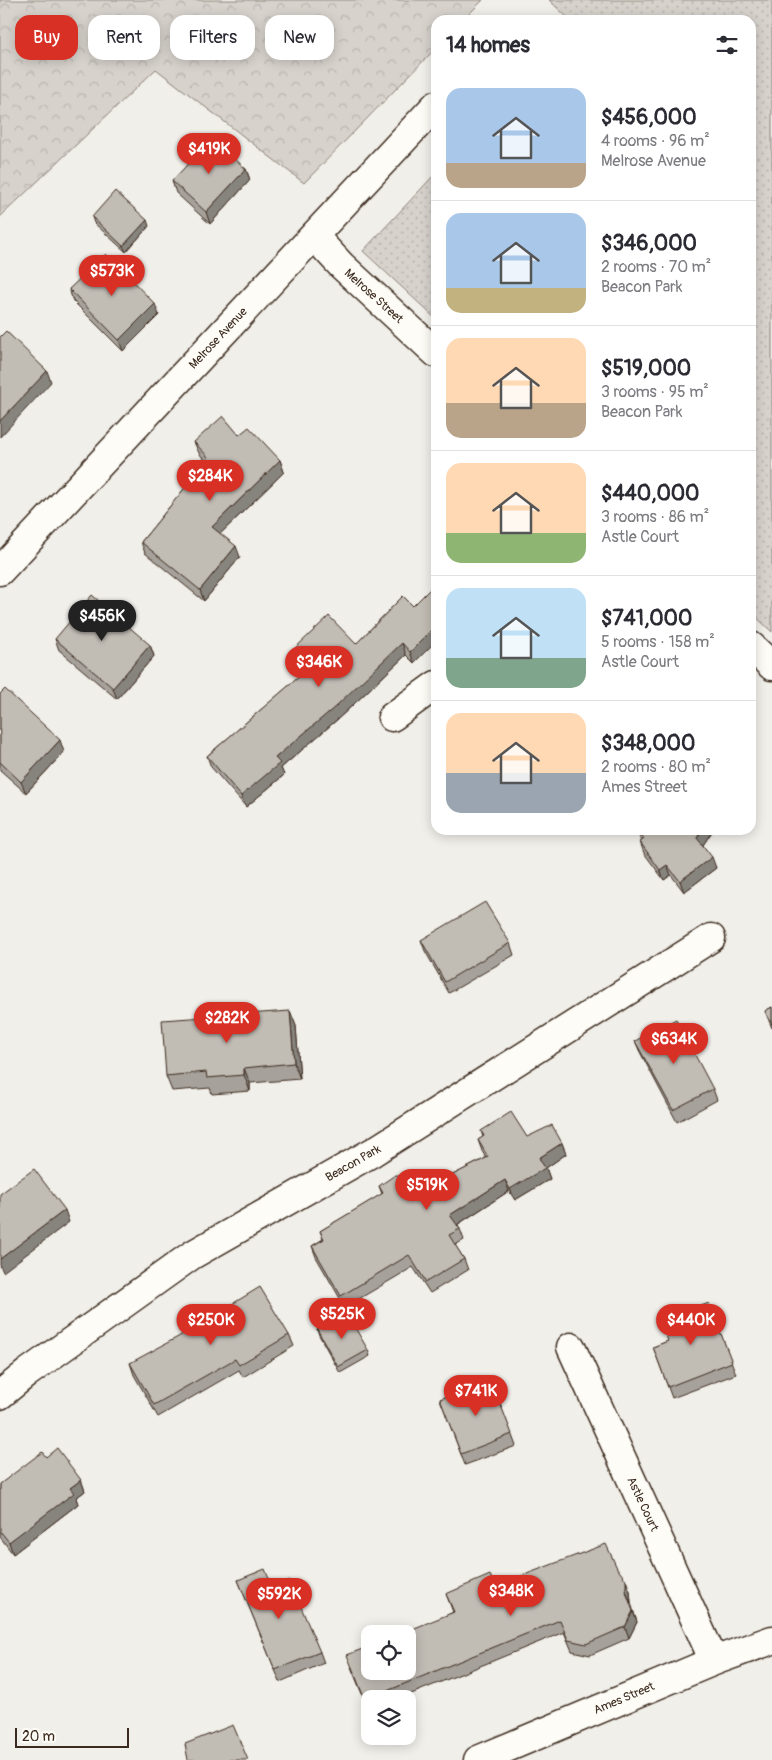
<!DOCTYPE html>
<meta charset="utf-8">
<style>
:root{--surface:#fff;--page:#f7f7f7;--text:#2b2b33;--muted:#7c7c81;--line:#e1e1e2;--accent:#d93025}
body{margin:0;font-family:Pangolin,sans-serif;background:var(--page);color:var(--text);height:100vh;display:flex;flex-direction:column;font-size:19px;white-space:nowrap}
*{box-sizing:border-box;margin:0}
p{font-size:16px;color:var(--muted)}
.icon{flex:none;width:28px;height:28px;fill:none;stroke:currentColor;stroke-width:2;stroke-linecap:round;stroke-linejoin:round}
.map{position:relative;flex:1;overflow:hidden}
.details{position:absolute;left:431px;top:15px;width:325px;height:820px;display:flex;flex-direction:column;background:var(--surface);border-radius:15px;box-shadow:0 2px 12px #0003}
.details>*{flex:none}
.hud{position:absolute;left:15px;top:15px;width:341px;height:45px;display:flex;gap:10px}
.fabs{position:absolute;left:361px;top:1625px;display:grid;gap:10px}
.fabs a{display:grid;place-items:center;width:55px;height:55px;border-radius:10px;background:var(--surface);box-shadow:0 2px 12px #0003;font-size:25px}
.scale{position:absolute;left:15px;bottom:12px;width:114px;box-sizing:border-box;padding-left:5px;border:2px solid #3b2a1e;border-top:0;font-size:14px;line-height:18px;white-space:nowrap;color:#3b2a1e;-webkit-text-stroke:4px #fdfcf7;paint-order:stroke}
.price{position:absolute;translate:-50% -42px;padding:0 11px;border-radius:18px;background:var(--accent);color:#fff;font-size:16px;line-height:32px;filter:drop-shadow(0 1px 2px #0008)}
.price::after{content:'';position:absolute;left:50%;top:30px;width:15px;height:11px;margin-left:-8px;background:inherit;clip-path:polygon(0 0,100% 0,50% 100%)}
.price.on{background:#222;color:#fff}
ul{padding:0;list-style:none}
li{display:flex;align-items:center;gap:15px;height:125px;padding:0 15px}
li+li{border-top:1px solid var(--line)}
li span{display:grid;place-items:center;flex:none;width:140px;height:100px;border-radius:15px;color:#555}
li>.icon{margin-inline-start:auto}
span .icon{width:60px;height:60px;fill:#fffc;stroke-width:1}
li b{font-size:21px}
h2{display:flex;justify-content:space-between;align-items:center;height:60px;padding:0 15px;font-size:21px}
.chip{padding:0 18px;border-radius:15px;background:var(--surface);box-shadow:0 2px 12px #0003;font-size:18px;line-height:45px}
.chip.on{background:var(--accent);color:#fff}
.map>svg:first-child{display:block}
</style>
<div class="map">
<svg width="772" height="1760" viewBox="0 0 772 1760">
<defs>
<pattern id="forest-crowns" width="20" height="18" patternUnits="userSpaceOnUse" patternTransform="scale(1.25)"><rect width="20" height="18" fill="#d7d2cc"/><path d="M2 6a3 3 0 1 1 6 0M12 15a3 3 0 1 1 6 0" fill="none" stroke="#b9b4af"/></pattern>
<pattern id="park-dots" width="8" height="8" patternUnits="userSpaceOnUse" patternTransform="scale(1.25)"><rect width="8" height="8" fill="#d7d2cc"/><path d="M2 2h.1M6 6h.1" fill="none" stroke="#b9b4af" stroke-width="1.8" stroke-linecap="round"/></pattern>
</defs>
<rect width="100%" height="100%" fill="#f1efea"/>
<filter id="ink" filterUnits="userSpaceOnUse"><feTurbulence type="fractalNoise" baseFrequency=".02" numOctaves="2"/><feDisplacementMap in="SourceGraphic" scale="10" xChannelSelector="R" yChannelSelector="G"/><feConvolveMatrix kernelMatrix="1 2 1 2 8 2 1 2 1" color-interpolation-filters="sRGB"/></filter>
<g filter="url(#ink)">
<polygon fill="url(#forest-crowns)" stroke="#897e75" points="0,0 483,0 463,20 436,20 436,48 304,183 156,69 0,217"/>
<g fill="url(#park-dots)" stroke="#897e75">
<polygon points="549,0 772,0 772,632 751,612 751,20 570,20"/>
<polygon points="436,173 436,319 363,251"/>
</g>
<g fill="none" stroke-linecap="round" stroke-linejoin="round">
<g stroke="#3b2a1e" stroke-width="31">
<g id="street">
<polyline points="314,236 341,265 436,353"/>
<polyline points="0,571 436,105"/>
<polyline points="751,646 772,666"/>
<polyline points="392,717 436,685"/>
<polyline points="571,1347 714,1661"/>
<polyline points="0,1395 27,1373 192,1255 373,1152 711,938"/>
</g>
</g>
<g stroke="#3b2a1e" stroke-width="31">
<polyline id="secondary" points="478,1760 714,1661 772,1640"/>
</g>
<use href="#street" stroke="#fdfcf7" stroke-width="28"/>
<use href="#secondary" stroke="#fdfcf7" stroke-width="28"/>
</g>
<g fill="#a6a29b" stroke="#3b2a1e">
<polygon points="246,169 250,180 210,224 176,193 172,181"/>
<polygon points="92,217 149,226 126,252 94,223"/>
<polygon points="69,289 159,315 123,351 73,301"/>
<polygon points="239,435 280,460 284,472 220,534 240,557 204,601 145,553 141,542 206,462 199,453 194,442"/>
<polygon points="403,596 414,663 406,655 339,718 281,768 284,775 246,807 211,767 207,756 305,672 296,662 292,651 356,644"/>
<polygon points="55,639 150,645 154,656 117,699 59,650"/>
<polygon points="0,694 64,752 26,793 0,770"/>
<polygon points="635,830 713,830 703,845 716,868 684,892 671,875 664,880 644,853 640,842 642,841 637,834"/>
<polygon points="421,940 510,943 514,955 449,993 425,951"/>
<polygon points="772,1007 772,1028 765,1011"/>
<polygon points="290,1011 296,1026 300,1079 250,1083 250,1091 212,1094 210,1088 172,1091 166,1076"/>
<polygon points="635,1041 713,1089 717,1100 677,1122 640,1052"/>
<polygon points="481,1131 562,1143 566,1154 546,1168 550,1179 515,1200 509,1191 457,1225 460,1229 464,1240 455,1245 464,1259 468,1270 430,1293 413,1267 345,1307 316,1257 312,1246 323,1239 320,1231 382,1194 379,1186 431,1186 486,1158 482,1151 478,1140 483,1137"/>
<polygon points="709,1303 736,1374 672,1398 653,1347 668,1341"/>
<polygon points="317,1329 368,1350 370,1356 340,1373 319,1335"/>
<polygon points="289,1335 294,1346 243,1377 239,1370 158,1417 134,1375 130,1363"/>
<polygon points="491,1380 516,1446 465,1465 440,1399"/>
<polygon points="46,1457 81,1480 85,1491 76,1498 78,1504 13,1554 0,1537 0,1484"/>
<polygon points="617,1568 630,1591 631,1603 637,1622 629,1638 590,1655 572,1651 564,1632 399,1699 370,1699 370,1711 369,1711 351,1667 453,1612 446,1594"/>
<polygon points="238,1580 273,1589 320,1652 324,1663 280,1682"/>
</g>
<g fill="#87847e" stroke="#3b2a1e">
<polygon points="246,169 250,180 210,224 206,212"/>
<polygon points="147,220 149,226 126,252 123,246"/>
<polygon points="155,304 159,315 123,351 119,340"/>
<polygon points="47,371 51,382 0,437 0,421"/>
<polygon points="280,460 284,472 216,538 212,527"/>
<polygon points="236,546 240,557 204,601 200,590"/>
<polygon points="436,626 436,641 414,663 410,652"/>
<polygon points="402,643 406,655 339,718 281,768 284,775 246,807 241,796 275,758"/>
<polygon points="150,645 154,656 117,699 113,688"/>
<polygon points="60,740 64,752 26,793 21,782"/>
<polygon points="702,830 713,830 701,848 697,838"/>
<polygon points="712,857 716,868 684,892 680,881"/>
<polygon points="667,865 671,875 664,880 660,870"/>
<polygon points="290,1011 296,1026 300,1079 294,1063"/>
<polygon points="244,1068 250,1083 250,1091 244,1075"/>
<polygon points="562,1143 566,1154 546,1168 550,1179 515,1200 510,1189 539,1158"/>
<polygon points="505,1180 509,1191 455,1226 450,1215"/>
<polygon points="65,1210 69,1222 3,1272 0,1265 0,1259"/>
<polygon points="81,1480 85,1491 76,1498 78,1504 13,1554 9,1542 70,1488"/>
<polygon points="626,1580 630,1591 631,1603 626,1592"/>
<polygon points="633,1611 637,1622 629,1638 625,1627"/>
</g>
<g fill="#c1bcb4" stroke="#3b2a1e">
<polygon points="212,138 246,169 206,212 172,181"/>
<polygon points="115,191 147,220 123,246 92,217"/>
<polygon points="106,254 155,304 119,340 69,289"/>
<polygon points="6,331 47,371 0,421 0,337"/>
<polygon points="223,416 239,435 249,427 280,460 212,527 236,546 200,590 141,542 209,458 194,442"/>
<polygon points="431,588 436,594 436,626 410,652 402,643 335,707 275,758 280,763 241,796 207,756 308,669 292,651 329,616 356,644 403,596 413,606"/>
<polygon points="92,595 150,645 113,688 55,639"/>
<polygon points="5,689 60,740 21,782 0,762 0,694"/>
<polygon points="638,830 702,830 697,838 712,857 680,881 667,865 660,870 640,842 644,839"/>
<polygon points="485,902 510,943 445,982 421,940"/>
<polygon points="772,1007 772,1024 765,1011"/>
<polygon points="290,1011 294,1063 244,1068 244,1075 207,1078 206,1072 166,1076 162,1020"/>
<polygon points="676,1019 713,1089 673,1110 635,1041"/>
<polygon points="511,1112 527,1137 552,1125 562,1143 539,1158 545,1168 510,1189 505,1180 450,1215 460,1229 449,1235 464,1259 426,1282 409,1255 341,1296 312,1246 324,1239 320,1231 383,1193 379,1186 395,1175 425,1176 431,1186 488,1157 478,1140 484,1136 481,1131"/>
<polygon points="34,1169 65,1210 0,1259 0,1194"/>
<polygon points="260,1287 289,1335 239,1365 235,1359 154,1405 130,1363 178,1337"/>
<polygon points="709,1303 732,1362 668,1387 653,1347 668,1341 661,1321"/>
<polygon points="346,1312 368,1350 338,1367 317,1329"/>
<polygon points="491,1380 512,1434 461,1454 440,1399"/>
<polygon points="57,1448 81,1480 70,1488 74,1493 9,1542 0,1531 0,1484 42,1452 46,1457"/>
<polygon points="606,1544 617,1568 626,1580 626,1592 633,1611 625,1627 586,1644 568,1640 560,1620 365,1700 347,1655 370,1646 370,1671 408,1671 408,1634 400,1634 454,1612 446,1594 490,1575 495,1586"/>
<polygon points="265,1569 273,1589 290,1581 320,1652 275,1670 238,1580"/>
<polygon points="233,1725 248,1760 188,1760 185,1744"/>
</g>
</g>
<g text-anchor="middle" stroke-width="4" stroke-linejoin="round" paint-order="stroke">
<g font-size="12" fill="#3b2a1e" stroke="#fdfcf7">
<text transform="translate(374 296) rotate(42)" y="4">Melrose Street</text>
<text transform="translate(218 338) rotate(-47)" y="4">Melrose Avenue</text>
<text transform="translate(353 1163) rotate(-30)" y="4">Beacon Park</text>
<text transform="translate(643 1504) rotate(65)" y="4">Astle Court</text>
<text transform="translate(624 1698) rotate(-23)" y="4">Ames Street</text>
</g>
</g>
</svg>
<div class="fabs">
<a><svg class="icon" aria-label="locate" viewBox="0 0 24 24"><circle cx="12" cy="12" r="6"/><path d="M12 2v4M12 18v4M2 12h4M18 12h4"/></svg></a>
<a><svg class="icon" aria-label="layers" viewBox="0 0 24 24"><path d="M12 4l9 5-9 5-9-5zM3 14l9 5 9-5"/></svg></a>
</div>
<div class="scale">20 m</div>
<b class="price" style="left:209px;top:175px">$419K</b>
<b class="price" style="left:112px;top:297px">$573K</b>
<b class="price" style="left:210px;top:502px">$284K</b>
<b class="price on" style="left:102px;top:642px">$456K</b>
<b class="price" style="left:319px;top:688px">$346K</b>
<b class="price" style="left:227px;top:1044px">$282K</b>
<b class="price" style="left:674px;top:1065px">$634K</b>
<b class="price" style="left:427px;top:1211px">$519K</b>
<b class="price" style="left:342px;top:1340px">$525K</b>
<b class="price" style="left:211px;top:1346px">$250K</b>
<b class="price" style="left:691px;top:1346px">$440K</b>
<b class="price" style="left:476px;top:1417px">$741K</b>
<b class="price" style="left:511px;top:1617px">$348K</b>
<b class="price" style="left:279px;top:1620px">$592K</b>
<div class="hud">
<a class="chip on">Buy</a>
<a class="chip">Rent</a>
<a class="chip">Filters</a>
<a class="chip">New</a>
</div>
<section class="details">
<h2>14 homes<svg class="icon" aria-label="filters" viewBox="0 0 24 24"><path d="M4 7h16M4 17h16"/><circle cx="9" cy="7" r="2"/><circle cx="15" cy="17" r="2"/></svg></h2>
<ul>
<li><span style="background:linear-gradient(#a9c7e8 75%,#b9a48a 0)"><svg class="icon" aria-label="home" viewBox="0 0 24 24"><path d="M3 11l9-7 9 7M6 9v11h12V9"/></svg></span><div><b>$456,000</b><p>4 rooms · 96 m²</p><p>Melrose Avenue</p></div></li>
<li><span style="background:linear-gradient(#a9c7e8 75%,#c2b280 0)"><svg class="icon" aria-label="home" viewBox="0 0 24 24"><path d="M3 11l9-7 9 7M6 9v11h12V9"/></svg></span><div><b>$346,000</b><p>2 rooms · 70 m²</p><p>Beacon Park</p></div></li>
<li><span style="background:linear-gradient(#ffd9b3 65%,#b9a48a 0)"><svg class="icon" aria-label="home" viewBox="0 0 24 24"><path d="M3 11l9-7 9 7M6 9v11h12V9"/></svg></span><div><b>$519,000</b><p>3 rooms · 95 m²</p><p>Beacon Park</p></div></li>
<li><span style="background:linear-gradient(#ffd9b3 70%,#8fb573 0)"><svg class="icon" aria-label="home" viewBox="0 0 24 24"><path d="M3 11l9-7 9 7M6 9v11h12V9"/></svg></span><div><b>$440,000</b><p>3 rooms · 86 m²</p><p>Astle Court</p></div></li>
<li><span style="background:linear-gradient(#bfe0f5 70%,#7fa58c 0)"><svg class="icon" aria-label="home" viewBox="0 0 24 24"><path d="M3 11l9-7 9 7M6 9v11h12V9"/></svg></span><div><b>$741,000</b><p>5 rooms · 158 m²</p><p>Astle Court</p></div></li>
<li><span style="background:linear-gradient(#ffd9b3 60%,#9aa5b1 0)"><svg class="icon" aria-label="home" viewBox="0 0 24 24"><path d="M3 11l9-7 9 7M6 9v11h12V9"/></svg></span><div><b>$348,000</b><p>2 rooms · 80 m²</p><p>Ames Street</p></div></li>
</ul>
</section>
</div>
